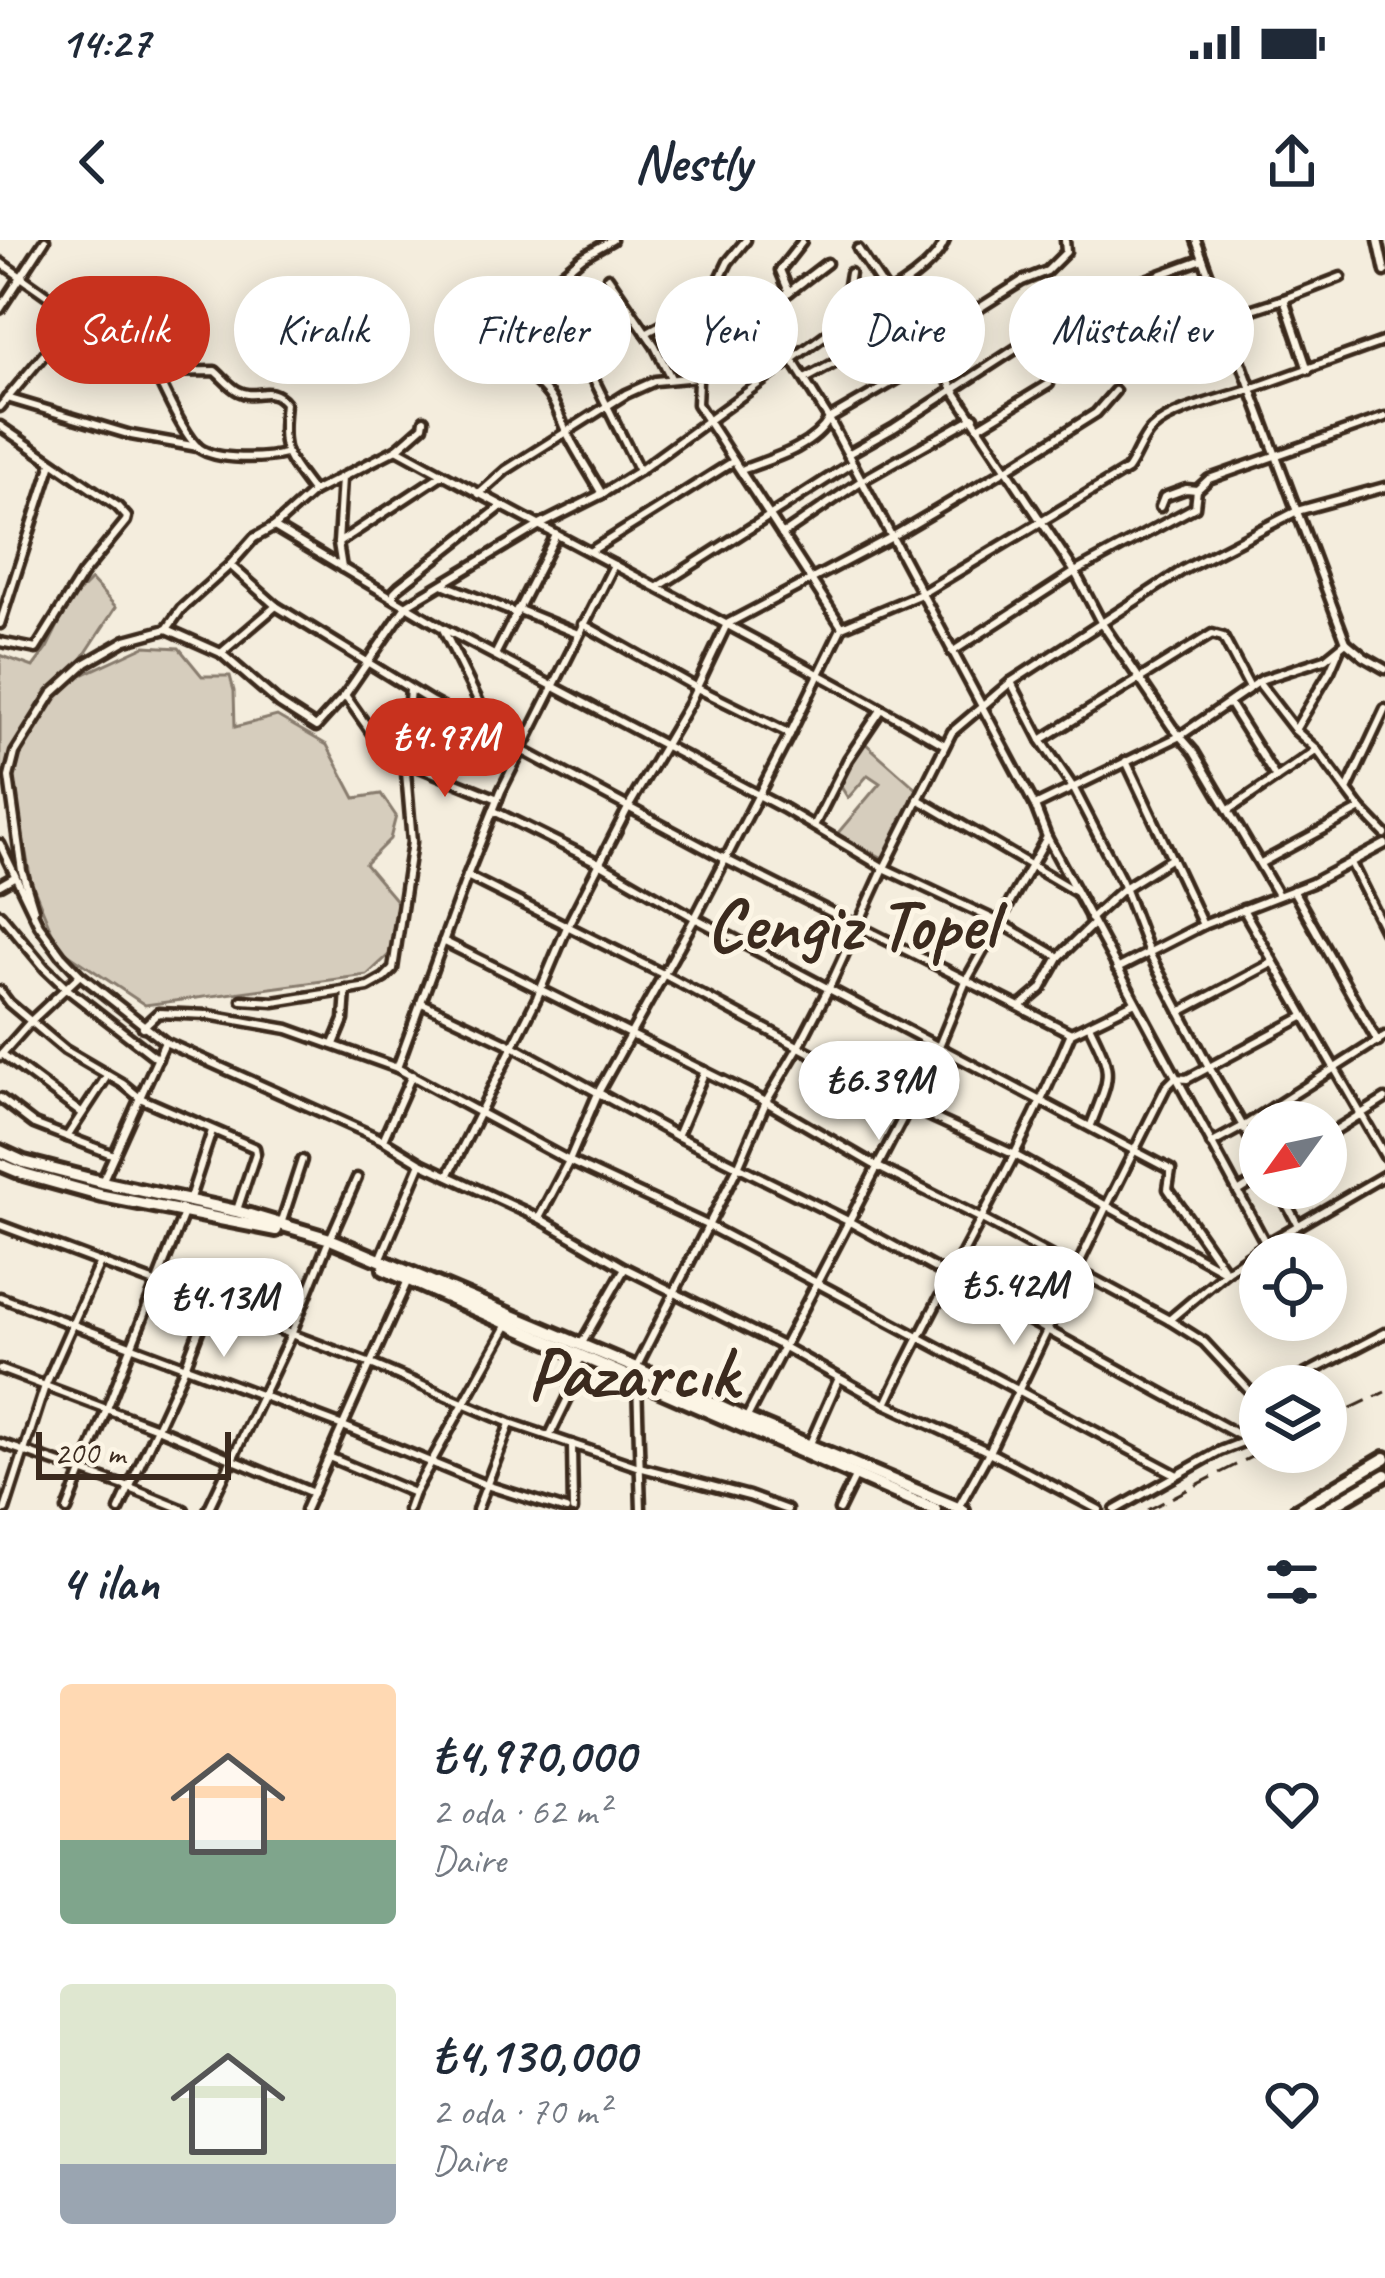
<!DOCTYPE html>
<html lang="tr">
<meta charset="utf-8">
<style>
:root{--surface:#fff;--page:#f2f2f3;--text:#1f2937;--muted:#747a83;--accent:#c8321e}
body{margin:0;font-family:Caveat,sans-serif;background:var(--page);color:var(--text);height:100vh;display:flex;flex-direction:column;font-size:45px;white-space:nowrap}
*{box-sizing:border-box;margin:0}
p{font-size:39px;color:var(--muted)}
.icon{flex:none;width:66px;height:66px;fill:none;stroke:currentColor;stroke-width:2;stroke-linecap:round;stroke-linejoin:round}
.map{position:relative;height:1270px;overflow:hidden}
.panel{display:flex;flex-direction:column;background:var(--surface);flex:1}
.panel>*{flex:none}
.guide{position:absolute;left:36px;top:36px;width:1314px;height:108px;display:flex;gap:24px}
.needle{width:78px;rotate:237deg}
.tools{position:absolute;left:1239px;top:861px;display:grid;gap:24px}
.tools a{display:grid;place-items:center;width:108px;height:108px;border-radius:50%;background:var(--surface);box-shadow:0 6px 30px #0003;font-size:60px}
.scale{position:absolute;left:36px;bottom:30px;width:195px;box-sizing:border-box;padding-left:12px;border:6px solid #3b2a1e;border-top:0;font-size:33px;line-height:42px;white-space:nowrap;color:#3b2a1e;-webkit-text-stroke:9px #fcf5e5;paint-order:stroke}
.price{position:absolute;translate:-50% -102px;padding:0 27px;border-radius:42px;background:#fff;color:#222;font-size:39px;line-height:78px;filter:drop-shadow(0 3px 6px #0008)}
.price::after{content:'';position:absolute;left:50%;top:72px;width:36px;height:27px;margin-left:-18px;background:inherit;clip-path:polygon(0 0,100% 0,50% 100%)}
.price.current{background:var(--accent);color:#fff}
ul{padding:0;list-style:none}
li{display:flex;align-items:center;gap:36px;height:300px;padding:0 60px}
li span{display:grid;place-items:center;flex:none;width:336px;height:240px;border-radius:12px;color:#555}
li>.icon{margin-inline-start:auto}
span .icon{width:144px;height:144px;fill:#fffc;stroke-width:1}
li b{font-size:51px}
h2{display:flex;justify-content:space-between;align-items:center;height:144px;padding:0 60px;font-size:51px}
.chip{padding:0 42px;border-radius:54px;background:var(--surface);box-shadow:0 6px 30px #0003;font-size:42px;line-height:108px}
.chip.current{background:var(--accent);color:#fff}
.status{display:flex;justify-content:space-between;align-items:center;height:84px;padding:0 60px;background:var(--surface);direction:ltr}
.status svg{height:33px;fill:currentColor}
header{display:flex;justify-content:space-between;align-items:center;height:156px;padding:0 60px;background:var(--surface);font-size:54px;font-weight:600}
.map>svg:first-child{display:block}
</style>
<div class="status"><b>14:27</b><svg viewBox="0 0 49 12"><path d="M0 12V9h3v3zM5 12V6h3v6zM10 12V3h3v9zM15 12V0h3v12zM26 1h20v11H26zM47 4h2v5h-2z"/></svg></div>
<header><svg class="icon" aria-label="back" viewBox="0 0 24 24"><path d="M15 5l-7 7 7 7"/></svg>Nestly<svg class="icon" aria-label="share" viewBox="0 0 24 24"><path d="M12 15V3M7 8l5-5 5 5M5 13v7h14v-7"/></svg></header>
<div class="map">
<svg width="1385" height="1270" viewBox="0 0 1385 1270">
<rect width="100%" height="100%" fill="#f4eddd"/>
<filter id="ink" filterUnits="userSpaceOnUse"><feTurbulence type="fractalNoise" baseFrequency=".00833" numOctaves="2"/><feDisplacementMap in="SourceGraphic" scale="24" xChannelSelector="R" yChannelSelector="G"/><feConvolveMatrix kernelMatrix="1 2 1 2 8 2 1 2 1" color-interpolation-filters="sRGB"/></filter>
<g filter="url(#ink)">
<g fill="#d6cdbd" stroke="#887c6e" stroke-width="3">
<polygon points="91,340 116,367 78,425 84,434 145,406 179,408 202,436 230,436 234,451 235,487 277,476 327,505 355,558 381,554 396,576 390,599 365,624 398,663 395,709 367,735 145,765 58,707 31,641 15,553 0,530 0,415 33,427 47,408 70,361"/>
<polygon points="865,503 918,550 883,618 837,594 880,543 868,535 848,558 838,542"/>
</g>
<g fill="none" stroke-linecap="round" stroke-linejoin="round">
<g stroke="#3b2a1e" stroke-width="15">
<g id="minor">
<polyline points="1196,0 1251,149 1385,101"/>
<polyline points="1378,0 1385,32"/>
<polyline points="858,9 912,90 926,102 936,117 953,149 1075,332 1101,382 1172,487 1194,512 1278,655"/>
<path d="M0 22 155 132 215 131C222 137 230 147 238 151 257 161 269 143 285 163 280 212 284 214 313 252"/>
<polyline points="850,33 848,45 858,71"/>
<polyline points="608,37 655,106 671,138"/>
<polyline points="719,41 793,121 829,179 1035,566 1047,597 1266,1004"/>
<polyline points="789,52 827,23"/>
<polyline points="1284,59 1341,37"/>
<polyline points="0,69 45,0"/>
<polyline points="752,77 789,52 780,30 802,2"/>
<polyline points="1225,78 1284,59 1308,130"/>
<polyline points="646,93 716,55"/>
<polyline points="926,102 1022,41 1047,31 1066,12 1065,0"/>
<polyline points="584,119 639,231"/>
<path d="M155 132C164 150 184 196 199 208 217 221 265 219 285 214"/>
<polyline points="807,138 875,101 912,90"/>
<polyline points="7,158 131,195 198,207"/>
<polyline points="0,167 77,75"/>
<polyline points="0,186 117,266 127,277 126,281 82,335 36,409 0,402"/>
<polyline points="980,186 1049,144"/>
<path d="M397 209C579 309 765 401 945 505"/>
<polyline points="848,214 894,188 1091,60 1203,19"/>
<path d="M741 230C771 219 813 208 829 179L936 117"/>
<polyline points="479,254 506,230 626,154 655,141 698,137 761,89"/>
<path d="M602 254C591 234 578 215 568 195 562 184 559 171 552 160 537 133 486 113 496 76L552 42 582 17 612 0"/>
<polyline points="1160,267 1164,257 1186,249 1197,250"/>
<polyline points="274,287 443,388 783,568 884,628 999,682 1059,717"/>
<polyline points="782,295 861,241 974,177"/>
<polyline points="338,303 443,234"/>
<polyline points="591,311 734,221"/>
<polyline points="230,325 276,366 432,462 725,619 1071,793"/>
<polyline points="342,328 338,303 342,238"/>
<polyline points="445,345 515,373"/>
<polyline points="658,347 852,223"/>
<polyline points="394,358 394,352 399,347 502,266"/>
<polyline points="517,369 578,394"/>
<polyline points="0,384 52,223"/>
<polyline points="583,384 697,448 790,494"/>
<path d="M842 387 921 354 1127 230C1136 218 1141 199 1152 189 1171 170 1225 158 1251 149L1346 402 1364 417 1385 429"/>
<path d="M167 389 221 413 280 464 316 487 345 455 407 365 540 285 602 254 639 231 858 71C885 57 935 29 945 0"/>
<polyline points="443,389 493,491"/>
<polyline points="952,412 1075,332 1195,267 1197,250 1209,239 1385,177"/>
<polyline points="221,413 276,366"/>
<polyline points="495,415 556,295"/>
<polyline points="1011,442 1041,500 1074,549 1122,642 1149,713 1209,827 1260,916"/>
<polyline points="1258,442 1295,490 1317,510 1361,569 1385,594"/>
<polyline points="345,455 383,509 404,509"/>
<polyline points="1229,463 1276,538"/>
<polyline points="1295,490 1330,431 1339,410"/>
<polyline points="1041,500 1212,394 1223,397 1250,448"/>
<polyline points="1126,521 1203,685"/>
<polyline points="407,522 498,559"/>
<polyline points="1348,548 1385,469"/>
<polyline points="918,559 1076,652"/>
<polyline points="1035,566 1180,496 1263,439 1325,419 1346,402"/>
<polyline points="1229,570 1317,510"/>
<polyline points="494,571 601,624 695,678 1171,930 1168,949 1226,1032 1169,1080"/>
<polyline points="814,586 848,519 881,470"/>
<polyline points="1261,623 1361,569"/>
<polyline points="1351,623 1385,691"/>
<polyline points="0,645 14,637"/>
<polyline points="1293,650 1378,802"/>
<polyline points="1243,669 1385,916"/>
<polyline points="34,670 22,631 9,537 15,513 52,454 86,423 126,400 167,389 181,369 230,325 254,298 274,287 313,252 397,209 423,186 424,180"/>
<polyline points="0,674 45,728 66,748 158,819"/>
<polyline points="1090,679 1124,648 1172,618"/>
<polyline points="443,701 766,862 878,927 982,979 1169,1080 1204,1102 1260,1162"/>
<polyline points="1117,729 1203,685 1312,643 1385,604"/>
<polyline points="0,751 9,763 65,810 123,844 140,858 255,908 256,913 237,970"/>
<polyline points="242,760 274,762 368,747 384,738 393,729 412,602 404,509 410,450"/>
<polyline points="422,763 513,806 677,896 848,981 1248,1200 1220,1211 1115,1270"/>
<polyline points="1021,766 1041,749 1059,717 1093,684"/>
<polyline points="1180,772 1272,723"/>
<path d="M1089 785C1114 836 1111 833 1091 885"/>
<polyline points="143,787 158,773 208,775 288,789 397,828 569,921 707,985 817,1043 1177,1235"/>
<polyline points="334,804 344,780 346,750"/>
<polyline points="2,814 81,873"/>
<polyline points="0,816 32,780 80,735"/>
<polyline points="397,828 467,636 501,551 614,325"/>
<polyline points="0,858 34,884 114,915"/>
<polyline points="677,896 705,831"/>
<polyline points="1326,896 1385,859"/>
<polyline points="67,897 107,836"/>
<polyline points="383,900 412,835"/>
<polyline points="1211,904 1244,886 1385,796"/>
<polyline points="449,934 537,758 567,687 629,566 689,464 727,384 890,298 1007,229 1096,173 1115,151"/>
<polyline points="102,942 165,802"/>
<polyline points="1278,948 1298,985"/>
<polyline points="1238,952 1260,938"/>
<polyline points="189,961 212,891"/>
<polyline points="1106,967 1166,847 1175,838 1187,839 1303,777"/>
<polyline points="281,984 302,920"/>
<polyline points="0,985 371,1124 510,1183 639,1227 749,1256 787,1270"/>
<polyline points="330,999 357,938"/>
<polyline points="380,1020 421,923"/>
<polyline points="0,1057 343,1186 486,1245 566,1270"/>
<polyline points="581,1105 625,1028"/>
<polyline points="636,1128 738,927 766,862 799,806 829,748 884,628 952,492 1011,442 1183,330 1297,271 1385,247"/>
<polyline points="0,1129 157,1188 313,1253"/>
<polyline points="637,1141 641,1270"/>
<polyline points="1283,1146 1385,1093"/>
<path d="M886 1164C945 1039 1018 921 1071 793L1135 762"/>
<polyline points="746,1179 909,866 939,806 966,741 1047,597"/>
<polyline points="550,1195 568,1158 581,1115"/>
<polyline points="1248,1200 1260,1192"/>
<polyline points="0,1203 130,1248 184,1270"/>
<polyline points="572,1204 573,1270"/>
<polyline points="809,1206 839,1138"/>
<polyline points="989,1212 1099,1270"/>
<polyline points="329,1217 414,1253"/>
<polyline points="5,1270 45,1146 100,1022"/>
<polyline points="67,1270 184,973"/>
<polyline points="119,1270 185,1127 210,1062"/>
<polyline points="208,1270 291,1095 327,1005"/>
<polyline points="305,1270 408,1040"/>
<polyline points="408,1270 414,1253 507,1086"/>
<polyline points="477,1270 510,1184"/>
<polyline points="839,1270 856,1235"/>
</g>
</g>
<g stroke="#3b2a1e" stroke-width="15">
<g id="tertiary">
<polyline points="0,604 39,685 61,715 80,735 165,802 383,900 421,923 539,978 625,1028 784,1107 886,1164 989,1212"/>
<polyline points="467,636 663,734 921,872 1013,914 1226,1032 1266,1004 1385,935"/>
<polyline points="539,978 569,921 599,851 695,678 790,494 842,387 697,164 699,118 719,41 728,22 746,0"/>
<polyline points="958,1268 989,1212 1106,967"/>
</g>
</g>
<g stroke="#3b2a1e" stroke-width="20">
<g id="trunk">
<polyline points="0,911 24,922 102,942 236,971 330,999 636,1128 746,1179 963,1270"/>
<polyline points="0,924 24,934 103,956 276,990"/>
<path d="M384 1029C567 1111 751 1189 935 1270"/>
<polyline points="1297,1270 1385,1218"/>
<polyline points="1325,1270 1385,1235"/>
</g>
</g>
<use href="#minor" stroke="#fcf5e5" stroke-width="6"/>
<use href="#tertiary" stroke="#fcf5e5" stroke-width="6"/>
<use href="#trunk" stroke="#fcf5e5" stroke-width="10"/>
<g stroke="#3b2a1e" stroke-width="3" stroke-dasharray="18 9" stroke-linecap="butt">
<polyline points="1326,1180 1385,1152"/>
<polyline points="1148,1270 1261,1212"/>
</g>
</g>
</g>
<g text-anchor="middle" stroke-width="10" stroke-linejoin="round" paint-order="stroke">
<g font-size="72" font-weight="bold" fill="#3b2a1e" stroke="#fcf5e5">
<text x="851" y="709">Cengiz Topel</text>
<text x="632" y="1157">Pazarcık</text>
</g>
</g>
</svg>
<div class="tools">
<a><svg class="needle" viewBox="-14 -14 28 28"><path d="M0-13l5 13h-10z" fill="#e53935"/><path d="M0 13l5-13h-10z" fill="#747a83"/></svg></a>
<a><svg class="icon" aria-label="locate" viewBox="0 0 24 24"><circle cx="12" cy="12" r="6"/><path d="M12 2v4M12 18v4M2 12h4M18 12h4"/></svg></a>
<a><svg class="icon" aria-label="layers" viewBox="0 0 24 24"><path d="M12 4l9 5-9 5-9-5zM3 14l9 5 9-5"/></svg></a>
</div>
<div class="scale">200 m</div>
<b class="price current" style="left:445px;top:560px">₺4.97M</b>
<b class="price" style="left:879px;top:903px">₺6.39M</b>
<b class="price" style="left:1014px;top:1108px">₺5.42M</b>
<b class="price" style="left:224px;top:1120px">₺4.13M</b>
<div class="guide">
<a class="chip current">Satılık</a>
<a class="chip">Kiralık</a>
<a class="chip">Filtreler</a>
<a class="chip">Yeni</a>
<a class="chip">Daire</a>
<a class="chip">Müstakil ev</a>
</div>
</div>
<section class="panel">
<h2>4 ilan<svg class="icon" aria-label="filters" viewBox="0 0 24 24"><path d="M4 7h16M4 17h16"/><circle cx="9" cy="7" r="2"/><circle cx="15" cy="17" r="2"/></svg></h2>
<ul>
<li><span style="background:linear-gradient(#ffd9b3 65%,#7fa58c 0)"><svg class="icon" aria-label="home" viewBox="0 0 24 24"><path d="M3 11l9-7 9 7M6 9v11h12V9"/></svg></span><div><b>₺4,970,000</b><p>2 oda · 62 m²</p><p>Daire</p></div><svg class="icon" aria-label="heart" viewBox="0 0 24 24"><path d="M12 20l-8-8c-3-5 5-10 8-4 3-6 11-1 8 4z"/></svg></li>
<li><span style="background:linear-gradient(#dfe7d0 75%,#9aa5b1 0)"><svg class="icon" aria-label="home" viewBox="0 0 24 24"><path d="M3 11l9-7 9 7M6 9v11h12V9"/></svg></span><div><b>₺4,130,000</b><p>2 oda · 70 m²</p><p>Daire</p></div><svg class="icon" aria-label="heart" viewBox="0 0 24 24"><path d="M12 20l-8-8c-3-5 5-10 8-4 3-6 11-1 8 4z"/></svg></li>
</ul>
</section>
